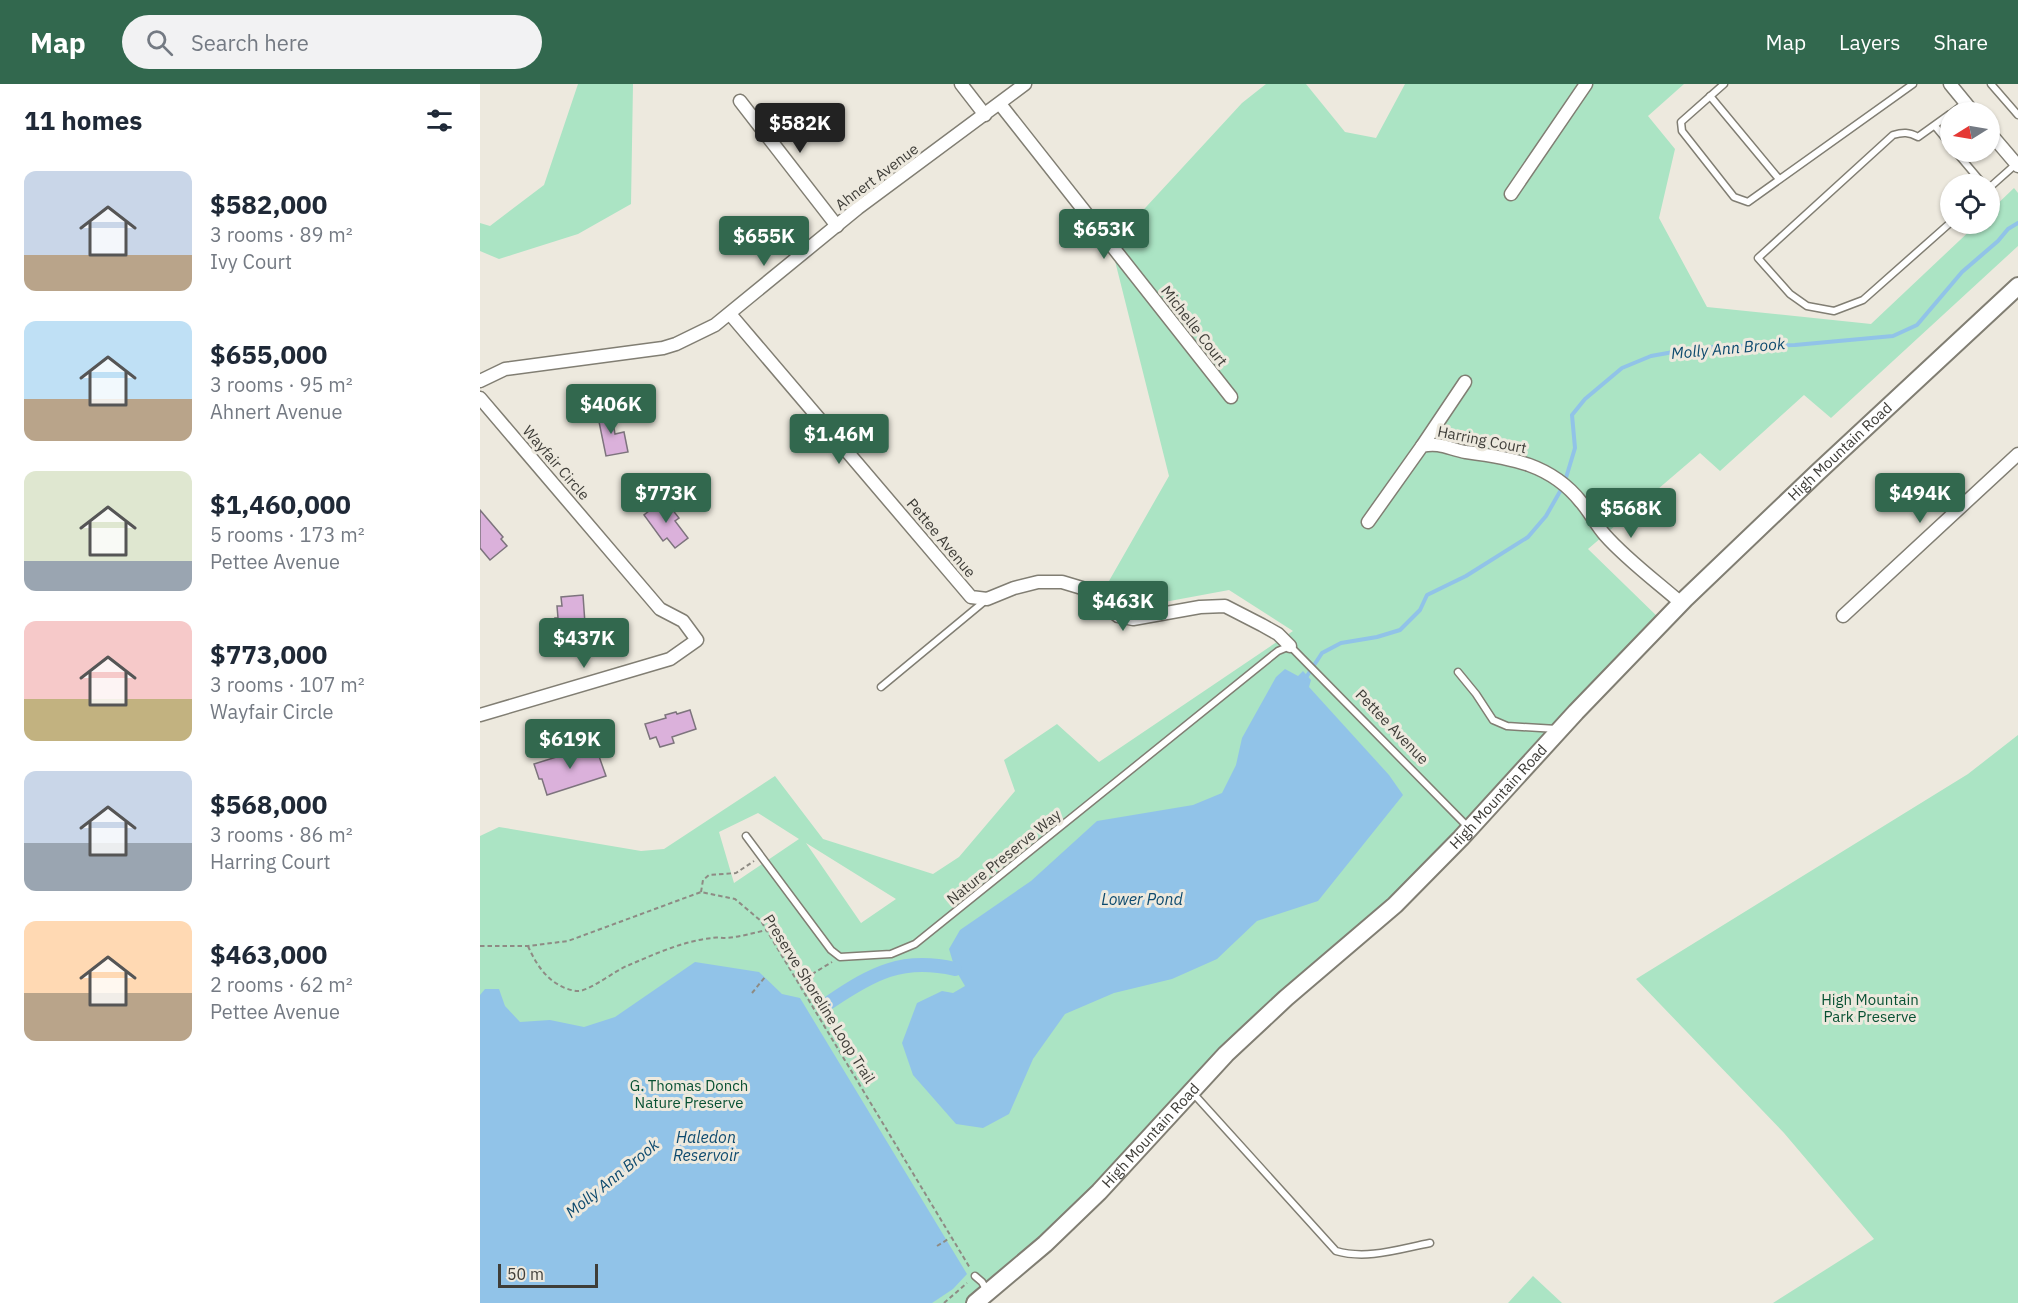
<!DOCTYPE html>
<meta charset="utf-8">
<style>
:root{--surface:#fff;--page:#f2f2f3;--text:#1f2937;--muted:#747a83;--accent:#32684e}
body{margin:0;font-family:"IBM Plex Sans",sans-serif;background:var(--page);color:var(--text);height:100vh;display:flex;flex-direction:column;font-size:22px;white-space:nowrap}
*{box-sizing:border-box;margin:0}
p{font-size:20px;color:var(--muted)}
.icon{flex:none;width:33px;height:33px;fill:none;stroke:currentColor;stroke-width:2;stroke-linecap:round;stroke-linejoin:round}
.map{position:relative;flex:1;overflow:hidden}
.drawer{display:flex;flex-direction:column;background:var(--surface);width:480px}
.drawer>*{flex:none}
.needle{width:39px;rotate:259deg}
.tools{position:absolute;left:1460px;top:18px;display:grid;gap:12px}
.tools a{display:grid;place-items:center;width:60px;height:60px;border-radius:50%;background:var(--surface);box-shadow:0 2px 4px #0004;font-size:30px}
.scale{position:absolute;left:18px;bottom:15px;width:100px;box-sizing:border-box;padding-left:6px;border:3px solid #3e3d38;border-top:0;font-size:16px;line-height:21px;white-space:nowrap;color:#3e3d38;-webkit-text-stroke:4px #ede9de;paint-order:stroke}
.price{position:absolute;translate:-50% -51px;padding:0 14px;border-radius:6px;background:var(--accent);color:#fff;font-size:20px;line-height:39px;filter:drop-shadow(0 2px 3px #0008)}
.price::after{content:'';position:absolute;left:50%;top:36px;width:18px;height:14px;margin-left:-9px;background:inherit;clip-path:polygon(0 0,100% 0,50% 100%)}
.price.selected{background:#222;color:#fff}
ul{padding:0;list-style:none}
li{display:flex;align-items:center;gap:18px;height:150px;padding:0 24px}
li span{display:grid;place-items:center;flex:none;width:168px;height:120px;border-radius:12px;color:#555}
li>.icon{margin-inline-start:auto}
span .icon{width:72px;height:72px;fill:#fffc;stroke-width:1}
li b{font-size:26px}
h2{display:flex;justify-content:space-between;align-items:center;height:72px;padding:0 24px;font-size:26px}
header{display:flex;align-items:center;gap:36px;box-sizing:border-box;height:84px;padding:0 30px;background:var(--accent);color:#fff}
header strong{font-size:28px}
nav{display:flex;gap:33px;margin-inline-start:auto;font-size:21px}
.search{width:420px;height:54px;background:var(--page);display:flex;align-items:center;gap:15px;box-sizing:border-box;padding:0 21px;border-radius:33px;color:var(--muted);font-size:22px}
main{display:flex;flex:1;min-height:0}
.map>svg:first-child{display:block}
</style>
<header>
<strong>Map</strong>
<div class="search"><svg class="icon" aria-label="search" viewBox="0 0 24 24"><circle cx="10" cy="10" r="6"/><path d="M15 15l6 6"/></svg>Search here</div>
<nav><a>Map</a><a>Layers</a><a>Share</a></nav>
</header>
<main>
<section class="drawer">
<h2>11 homes<svg class="icon" aria-label="filters" viewBox="0 0 24 24"><path d="M4 7h16M4 17h16"/><circle cx="9" cy="7" r="2"/><circle cx="15" cy="17" r="2"/></svg></h2>
<ul>
<li><span style="background:linear-gradient(#c9d6e8 70%,#b9a48a 0)"><svg class="icon" aria-label="home" viewBox="0 0 24 24"><path d="M3 11l9-7 9 7M6 9v11h12V9"/></svg></span><div><b>$582,000</b><p>3 rooms · 89 m²</p><p>Ivy Court</p></div></li>
<li><span style="background:linear-gradient(#bfe0f5 65%,#b9a48a 0)"><svg class="icon" aria-label="home" viewBox="0 0 24 24"><path d="M3 11l9-7 9 7M6 9v11h12V9"/></svg></span><div><b>$655,000</b><p>3 rooms · 95 m²</p><p>Ahnert Avenue</p></div></li>
<li><span style="background:linear-gradient(#dfe7d0 75%,#9aa5b1 0)"><svg class="icon" aria-label="home" viewBox="0 0 24 24"><path d="M3 11l9-7 9 7M6 9v11h12V9"/></svg></span><div><b>$1,460,000</b><p>5 rooms · 173 m²</p><p>Pettee Avenue</p></div></li>
<li><span style="background:linear-gradient(#f6c9c9 65%,#c2b280 0)"><svg class="icon" aria-label="home" viewBox="0 0 24 24"><path d="M3 11l9-7 9 7M6 9v11h12V9"/></svg></span><div><b>$773,000</b><p>3 rooms · 107 m²</p><p>Wayfair Circle</p></div></li>
<li><span style="background:linear-gradient(#c9d6e8 60%,#9aa5b1 0)"><svg class="icon" aria-label="home" viewBox="0 0 24 24"><path d="M3 11l9-7 9 7M6 9v11h12V9"/></svg></span><div><b>$568,000</b><p>3 rooms · 86 m²</p><p>Harring Court</p></div></li>
<li><span style="background:linear-gradient(#ffd9b3 60%,#b9a48a 0)"><svg class="icon" aria-label="home" viewBox="0 0 24 24"><path d="M3 11l9-7 9 7M6 9v11h12V9"/></svg></span><div><b>$463,000</b><p>2 rooms · 62 m²</p><p>Pettee Avenue</p></div></li>
</ul>
</section>
<div class="map">
<svg width="1538" height="1219" viewBox="0 0 1538 1219">
<rect width="100%" height="100%" fill="#ede9de"/>
<g fill="#abe4c4" fill-rule="evenodd">
<polygon points="98,0 153,0 151,120 98,150 19,175 0,167 0,139 10,142 64,101"/>
<path d="M786 0H826L865 48 896 54 925 0H1204L1168 32 1195 65 1179 134 1227 223 1391 240 1497 140H1509V128L1534 104 1538 109V162L1351 334 1324 311 1240 387 1220 369 1108 465 1183 538 981 754 711 1007 494 1219H0V752L19 743 161 767 184 765 295 692 343 755 453 790 479 773 535 707 524 676 577 640 619 678 813 547 749 506 652 524 625 504 689 392 631 161 762 19ZM278 729 319 755 254 799 239 748ZM326 759 416 815 381 839Z"/>
<polygon points="1538,651 1538,1219 1293,1219 1394,1155 1304,1049 1156,895 1488,690"/>
<polygon points="1053,1192 1082,1219 1028,1219"/>
</g>
<g fill="#91c3e8">
<polygon points="805,585 818,592 823,587 831,596 829,603 909,691 923,711 838,817 777,837 737,875 692,895 634,909 585,930 553,975 529,1030 503,1044 476,1040 433,991 422,959 437,919 462,907 473,909 485,902 475,885 469,865 480,846 551,797 617,737 713,721 742,709 756,681 762,654 796,593"/>
<polygon points="215,878 279,888 302,910 320,914 487,1190 473,1205 452,1219 0,1219 0,911 5,905 19,905 25,922 40,938 70,936 104,943 135,933"/>
</g>
<g fill="none" stroke-linecap="round" stroke-linejoin="round">
<g stroke="#91c3e8" stroke-width="4">
<polyline points="1085,397 1095,364 1092,331 1105,315 1142,284 1171,272 1210,265 1247,262 1315,261 1413,252 1437,241 1482,188 1518,157 1528,145 1538,139"/>
<polyline points="825,595 842,569 861,559 897,553 920,546 940,526 947,511 986,492 1048,453 1066,432 1082,404"/>
</g>
<path stroke="#91c3e8" stroke-width="14" d="M350 918C393 889 422 873 475 885"/>
</g>
<g fill="#dbb1db" stroke="#7d747d" stroke-width="1.5">
<polygon points="131,326 135,350 144,348 148,368 126,372 117,328"/>
<polygon points="184,415 199,434 195,437 208,454 195,464 187,454 183,457 164,431"/>
<polygon points="0,426 23,453 21,455 27,462 10,476 0,464"/>
<polygon points="103,511 106,554 93,555 92,546 76,547 75,534 78,534 77,522 82,522 81,513"/>
<polygon points="210,626 216,645 192,653 194,659 180,663 176,653 170,655 165,640 186,634 185,631 196,628 197,630"/>
<polygon points="115,661 126,692 67,711 62,695 59,695 54,680"/>
</g>
<g fill="none" stroke-linecap="round" stroke-linejoin="round">
<g stroke="#817e73" stroke-width="9">
<g id="service">
<polyline points="1244,0 1201,38 1202,47 1254,113 1268,118 1433,0"/>
<polyline points="1511,0 1538,31"/>
<polyline points="1230,12 1299,95"/>
<polyline points="1473,28 1485,19"/>
<path d="M1470 30 1438 53C1429 48 1423 48 1413 51L1278 174 1310 210 1327 222 1354 227 1383 216 1470 139"/>
<polyline points="1455,42 1470,60"/>
<polyline points="1476,68 1503,100"/>
<polyline points="1509,104 1536,80"/>
<polyline points="978,588 996,610 1013,636 1027,642 1077,645"/>
<polyline points="401,603 506,516"/>
<polyline points="266,752 351,866 360,873 411,870 435,860 798,567 810,562 989,744"/>
<path d="M712 1008 856 1167C887 1176 919 1165 950 1159"/>
<polyline points="495,1192 502,1198 507,1207"/>
</g>
</g>
<g stroke="#817e73" stroke-width="15">
<g id="minor">
<polyline points="481,0 505,31"/>
<polyline points="1470,0 1493,28"/>
<polyline points="260,17 357,142"/>
<polyline points="520,20 751,313"/>
<polyline points="1509,48 1538,82"/>
<polyline points="1031,110 1106,0"/>
<polyline points="250,230 491,513 507,515 534,504 558,498 582,498 602,504 638,532 653,535 720,523 745,522 782,541 798,550 810,562"/>
<polyline points="0,297 25,285 183,264 196,260 235,241 378,124 545,0"/>
<polyline points="0,314 180,525 203,537 217,556 190,575 0,631"/>
<polyline points="942,362 985,298"/>
<path d="M888 438 942 362C960 358 969 365 986 368 1031 374 1071 380 1101 418 1110 428 1116 441 1125 451 1146 475 1177 498 1201 519"/>
<polyline points="1363,532 1538,370"/>
</g>
</g>
<g stroke="#817e73" stroke-width="20">
<g id="secondary">
<path id="s1" d="M495 1219 565 1160 619 1108 746 970 806 914 915 821 981 754 1096 628 1205 515 1338 388 1538 202"/>
</g>
</g>
<g stroke="#8e8b84" stroke-width="2" stroke-dasharray="4.5 3" stroke-linecap="butt">
<polyline points="221,808 223,796 229,791 256,789 274,777"/>
<polyline points="0,862 48,862 88,857 221,808 255,815 281,837 490,1184"/>
<path d="M48 862C57 883 71 903 96 907 108 909 135 886 149 881 175 870 203 857 232 854 236 853 241 854 246 854 260 853 273 849 287 846"/>
<polyline points="319,898 352,878"/>
<polyline points="272,909 285,893"/>
<polyline points="457,1162 470,1154"/>
<polyline points="464,1219 487,1199"/>
</g>
<use href="#service" stroke="#fff" stroke-width="6"/>
<use href="#minor" stroke="#fff" stroke-width="12"/>
<use href="#secondary" stroke="#fff" stroke-width="16"/>
</g>
<g text-anchor="middle" stroke-width="6" stroke-linejoin="round" paint-order="stroke">
<g font-size="15" fill="#3e3d38" stroke="#ede9de">
<text transform="translate(397 93) rotate(-37)" y="5">Ahnert Avenue</text>
<text transform="translate(714 242) rotate(52)" y="5">Michelle Court</text>
<text transform="translate(1002 356) rotate(11)" y="5">Harring Court</text>
<text dy="5" stroke="none"><textPath href="#s1" startOffset="1215">High Mountain Road</textPath></text>
<text transform="translate(76 379) rotate(49)" y="5">Wayfair Circle</text>
<text transform="translate(461 454) rotate(50)" y="5">Pettee Avenue</text>
<text transform="translate(912 643) rotate(46)" y="5">Pettee Avenue</text>
<text dy="5" stroke="none"><textPath href="#s1" startOffset="729">High Mountain Road</textPath></text>
<text transform="translate(524 773) rotate(-39)" y="5">Nature Preserve Way</text>
<text transform="translate(339 915) rotate(58)" y="5">Preserve Shoreline Loop Trail</text>
<text dy="5" stroke="none"><textPath href="#s1" startOffset="243">High Mountain Road</textPath></text>
</g>
<g font-size="15" fill="#085133" stroke="#ede9de">
<text x="1390" y="921">High Mountain<tspan x="1390" dy="17">Park Preserve</tspan></text>
<text x="209" y="1007">G. Thomas Donch<tspan x="209" dy="17">Nature Preserve</tspan></text>
</g>
<g font-size="16" font-style="italic" fill="#0d4a6e" stroke="#ede9de">
<text transform="translate(1248 264) rotate(-5)" y="6">Molly Ann Brook</text>
<text x="662" y="821">Lower Pond</text>
<text x="226" y="1059">Haledon<tspan x="226" dy="18">Reservoir</tspan></text>
<text transform="translate(132 1094) rotate(-39)" y="6">Molly Ann Brook</text>
</g>
</g>
</svg>
<div class="tools">
<a><svg class="needle" viewBox="-14 -14 28 28"><path d="M0-13l5 13h-10z" fill="#e53935"/><path d="M0 13l5-13h-10z" fill="#747a83"/></svg></a>
<a><svg class="icon" aria-label="locate" viewBox="0 0 24 24"><circle cx="12" cy="12" r="6"/><path d="M12 2v4M12 18v4M2 12h4M18 12h4"/></svg></a>
</div>
<div class="scale">50 m</div>
<b class="price selected" style="left:320px;top:70px">$582K</b>
<b class="price" style="left:624px;top:176px">$653K</b>
<b class="price" style="left:284px;top:183px">$655K</b>
<b class="price" style="left:131px;top:351px">$406K</b>
<b class="price" style="left:359px;top:381px">$1.46M</b>
<b class="price" style="left:186px;top:440px">$773K</b>
<b class="price" style="left:1440px;top:440px">$494K</b>
<b class="price" style="left:1151px;top:455px">$568K</b>
<b class="price" style="left:643px;top:548px">$463K</b>
<b class="price" style="left:104px;top:585px">$437K</b>
<b class="price" style="left:90px;top:686px">$619K</b>
</div>
</main>
